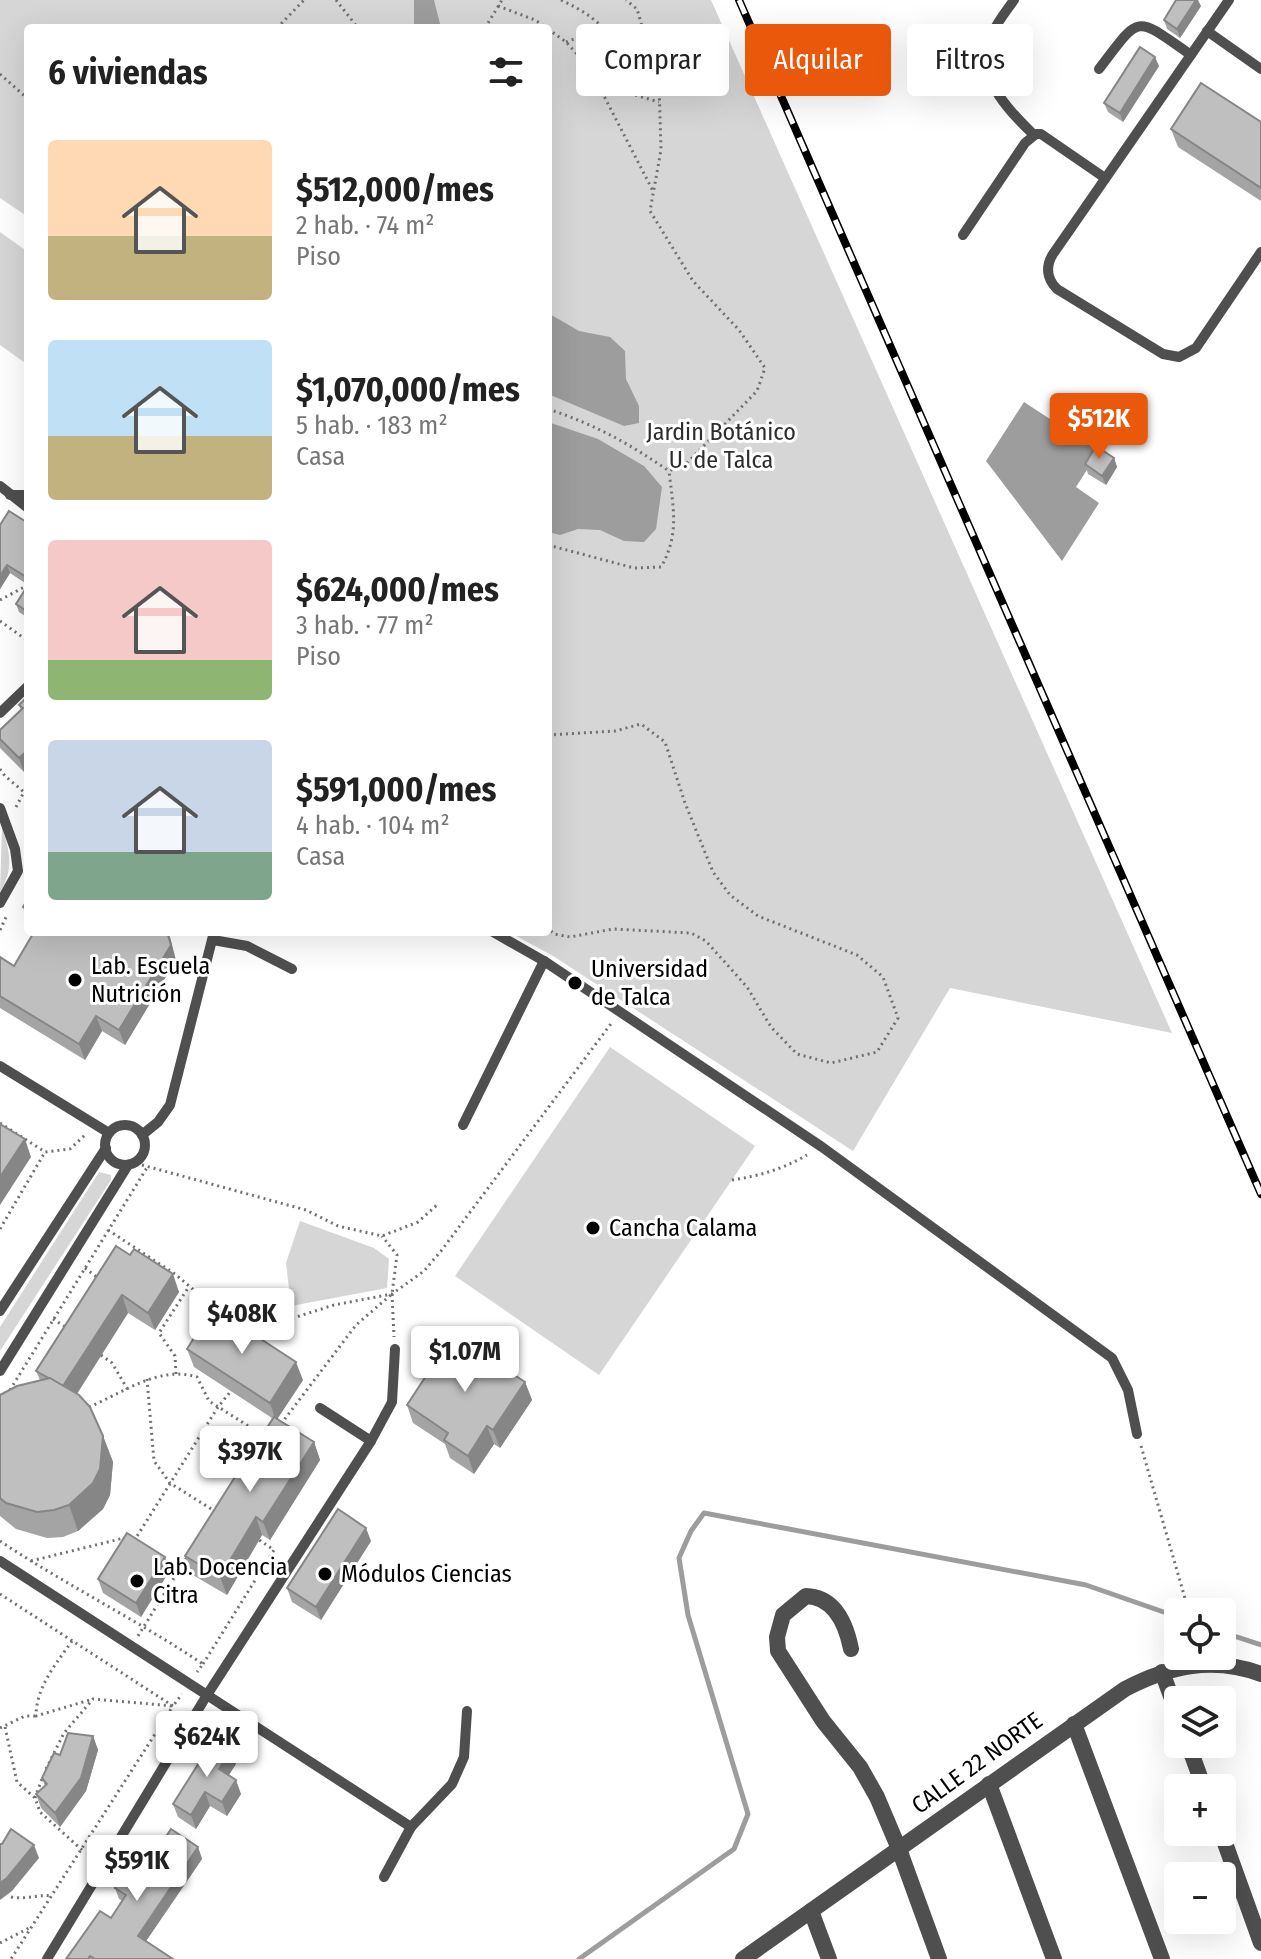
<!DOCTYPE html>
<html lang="es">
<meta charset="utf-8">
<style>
:root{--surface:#fff;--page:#f6f6f6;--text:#222;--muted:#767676;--accent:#ea580c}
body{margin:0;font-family:"Fira Sans Condensed",sans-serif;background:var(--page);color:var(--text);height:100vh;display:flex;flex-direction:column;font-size:30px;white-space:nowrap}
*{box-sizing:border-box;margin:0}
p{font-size:26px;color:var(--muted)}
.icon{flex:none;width:44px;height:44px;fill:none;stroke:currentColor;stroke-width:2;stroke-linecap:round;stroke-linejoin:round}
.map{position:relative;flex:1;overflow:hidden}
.drawer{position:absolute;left:24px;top:24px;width:528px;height:912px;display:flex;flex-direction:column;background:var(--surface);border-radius:8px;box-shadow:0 8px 32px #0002}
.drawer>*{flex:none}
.hud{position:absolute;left:576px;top:24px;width:564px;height:72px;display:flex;gap:16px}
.buttons{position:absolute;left:1164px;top:1598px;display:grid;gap:16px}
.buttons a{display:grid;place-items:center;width:72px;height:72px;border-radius:8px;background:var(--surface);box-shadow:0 8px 32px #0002;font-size:40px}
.price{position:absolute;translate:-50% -68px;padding:0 18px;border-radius:8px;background:#fff;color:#222;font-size:26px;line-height:52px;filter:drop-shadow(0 2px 4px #0008)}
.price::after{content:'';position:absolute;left:50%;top:48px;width:24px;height:18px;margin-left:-12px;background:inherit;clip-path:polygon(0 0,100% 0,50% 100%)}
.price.selected{background:var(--accent);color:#fff}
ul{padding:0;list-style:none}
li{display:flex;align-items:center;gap:24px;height:200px;padding:0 24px}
li span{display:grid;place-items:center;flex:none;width:224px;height:160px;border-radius:8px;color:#555}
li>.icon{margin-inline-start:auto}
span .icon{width:96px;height:96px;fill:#fffc;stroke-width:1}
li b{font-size:34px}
h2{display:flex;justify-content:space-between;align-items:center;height:96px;padding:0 24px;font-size:34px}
.tag{padding:0 28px;border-radius:8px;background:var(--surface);box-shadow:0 8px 32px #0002;font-size:28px;line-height:72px}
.tag.selected{background:var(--accent);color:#fff}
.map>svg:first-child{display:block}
</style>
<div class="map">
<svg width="1261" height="1959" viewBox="0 0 1261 1959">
<rect width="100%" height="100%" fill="#fff"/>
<g fill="#d6d6d6">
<polygon points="0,0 711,0 1172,1033 950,988 853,1151 553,956 509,932 548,932 548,28 28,28 28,217 0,198"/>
<polygon points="0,232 28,252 28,365 0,345"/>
<path d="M2 827C10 852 14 869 0 892Z"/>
<polygon points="610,1047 755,1146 599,1375 455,1276"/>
<polygon points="99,1172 111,1175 111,1180 0,1351 0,1327"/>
<polygon points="300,1221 374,1248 389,1259 387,1288 291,1306 286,1263"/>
</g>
<g fill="#9d9d9d">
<polygon points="414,0 434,0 441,28 414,28"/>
<polygon points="548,313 579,331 610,337 625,351 626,379 639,406 639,423 624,426 548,394"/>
<polygon points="1024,402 1099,451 1076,487 1099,503 1062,561 986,461"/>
<polygon points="548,422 598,439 644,466 662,487 656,529 644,542 624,541 600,530 578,529 560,535 548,532"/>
</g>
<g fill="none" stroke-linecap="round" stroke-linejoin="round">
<g stroke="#9d9d9d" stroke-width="5">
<polyline points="1222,1632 1261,1645"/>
<polyline points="579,1959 734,1849 748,1814 688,1615 679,1558 691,1531 704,1513 1086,1585 1178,1617"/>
</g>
<g stroke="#717171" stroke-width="3" stroke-dasharray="2 4" stroke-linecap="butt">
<polyline points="336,0 358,28"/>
<path d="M561 0C612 24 618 44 635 95L659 102"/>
<polyline points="498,6 535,20 547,28"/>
<polyline points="277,28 304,0"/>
<polyline points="485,28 502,0"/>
<polyline points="548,29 566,42 589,67 653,191"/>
<polyline points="566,42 604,28"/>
<polyline points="0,74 28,99"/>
<path d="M548 409C594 424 630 444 669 471L687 463 757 391 765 368 739 330 693 281 650 211 661 150 659 84 637 9 626 0"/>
<path d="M548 545 634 568 661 567C680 534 673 507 669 471"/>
<polyline points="0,600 28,585"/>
<polyline points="0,621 28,641"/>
<polyline points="548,735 615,731 641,724 665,742 685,803 713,872 730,895 758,916 857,955 883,977 898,1018 877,1052 831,1063 797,1054 771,1027 747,987 706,941 691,933 613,929 570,937 554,934 548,928"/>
<polyline points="0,769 5,776 24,792 28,791"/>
<polyline points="16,807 24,792"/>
<polyline points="0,930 7,915"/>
<polyline points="0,1123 45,1152 70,1149 85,1135"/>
<polyline points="142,1165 306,1210 338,1226 382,1236 418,1222 437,1205"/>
<path d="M732 1180C759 1176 783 1169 807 1155"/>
<polyline points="0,1229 45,1152"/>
<polyline points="108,1230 175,1274 208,1302 253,1317 293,1318 334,1305 392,1294 424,1271 441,1251 613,1021"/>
<polyline points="85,1268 98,1278"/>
<polyline points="392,1294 394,1337"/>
<polyline points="53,1319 67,1328"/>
<polyline points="101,1355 112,1363 128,1390"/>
<polyline points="176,1374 175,1356 159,1333 188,1288"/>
<polyline points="147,1379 154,1461 170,1483 216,1512"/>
<polyline points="10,1390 148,1166"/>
<path d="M89 1407C123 1393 159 1365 197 1377L209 1401 264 1436"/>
<polyline points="281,1424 356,1325 392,1294 397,1255 382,1236"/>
<polyline points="1141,1446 1189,1612"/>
<path d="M0 1541C66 1585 137 1620 203 1664L197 1672"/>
<polyline points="134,1541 218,1407 231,1391"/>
<polyline points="31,1561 124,1538"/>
<polyline points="0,1594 173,1706 11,1959"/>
<polyline points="138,1636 187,1557"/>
<path d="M72 1641C56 1664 36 1687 36 1716L93 1699"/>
<polyline points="203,1664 274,1550 256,1538"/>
<polyline points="5,1727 17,1782 35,1798 40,1812 82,1850"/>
<polyline points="0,1728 25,1716 36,1716"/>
<polyline points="46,1769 64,1733 93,1699 173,1706 182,1694"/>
<polyline points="35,1798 43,1776"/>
<path d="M11 1897C26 1900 37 1894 52 1896"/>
<polyline points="0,1943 29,1928"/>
</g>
<g stroke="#4f4f4f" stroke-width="10">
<path d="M1014 0C1007 10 998 21 993 32 971 73 1007 109 1034 135"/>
<path d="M1229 0 1053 254C1045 267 1047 279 1057 289L1163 354 1179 357 1196 348 1261 252"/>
<polyline points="1207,31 1261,69"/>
<path d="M1099 69C1141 14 1134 15 1191 55"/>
<polyline points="963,235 1025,143 1036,134 1041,134 1105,178"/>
<polyline points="0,486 28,508"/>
<polyline points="10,495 28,495"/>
<polyline points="0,713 28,686"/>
<polyline points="0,808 15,849 18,871 0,903"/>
<polyline points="493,932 544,961 822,1147 1112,1358 1128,1390 1137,1434"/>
<polyline points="213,940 247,946 292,969"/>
<polyline points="0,1066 109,1133"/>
<polyline points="463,1125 544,961"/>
<circle cx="125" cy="1145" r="20"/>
<polyline points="142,1135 158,1122 170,1105 214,932"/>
<polyline points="0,1311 106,1148"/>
<polyline points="0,1371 128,1165"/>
<polyline points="320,1408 371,1441"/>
<polyline points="0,1561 411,1827 384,1877"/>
<polyline points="411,1827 452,1784 464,1757 467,1711"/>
<polyline points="47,1959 207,1695 371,1441 392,1402 395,1349"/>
</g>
<g stroke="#4f4f4f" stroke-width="16">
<path d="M851 1649C846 1624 835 1597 806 1596L783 1615 777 1637 778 1651 823 1721 860 1767 877 1797 899 1849 939 1959"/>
<polyline points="1162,1672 1178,1715"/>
<polyline points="1074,1724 1162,1959"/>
<polyline points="1188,1744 1204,1788"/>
<polyline points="989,1784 1054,1959"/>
<polyline points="1221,1832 1261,1943"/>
<polyline points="811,1911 829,1959"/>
<path d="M743 1959 1125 1689C1169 1666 1213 1656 1261 1674"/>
</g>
<g stroke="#000" stroke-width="8">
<polyline id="rail" points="739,0 1261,1194"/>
</g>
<use href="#rail" stroke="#fff" stroke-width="5" stroke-dasharray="15" stroke-linecap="butt"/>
</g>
<g fill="#a4a4a4">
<polygon points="1201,6 1180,38 1167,29 1164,20"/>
<polygon points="1159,66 1123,122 1108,112 1104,103"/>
<polygon points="1261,122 1261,201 1178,147 1171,129"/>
<polygon points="1114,458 1117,467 1106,485 1088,474 1085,464"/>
<polygon points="28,523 28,585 10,573 0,589 0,525"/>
<polygon points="28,585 28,618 19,612 16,604"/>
<polygon points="28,696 24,772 0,748 0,739 21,710 19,705"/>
<polygon points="28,899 28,921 23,907"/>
<polygon points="0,957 14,966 176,960 125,1045 102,1031 85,1060 0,1008"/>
<polygon points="116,1246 179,1292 155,1330 128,1313 77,1394 103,1436 113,1462 110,1495 103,1509 78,1531 63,1537 47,1538 16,1529 0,1516 0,1395 40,1380 36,1371"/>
<polygon points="187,1349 303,1380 277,1419 314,1442 320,1460 270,1540 262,1535 227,1595 191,1574 185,1556 236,1475 232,1463 253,1449 272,1418 194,1367"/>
<polygon points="525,1382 532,1400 500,1448 494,1444 474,1474 450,1458 445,1444 413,1423 407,1405"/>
<polygon points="371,1541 321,1620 292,1602 287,1588"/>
<polygon points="165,1557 170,1570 141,1617 103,1593 98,1579"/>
<polygon points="93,1736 98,1750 86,1791 60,1827 41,1808 36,1794 45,1786 42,1778 60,1755"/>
<polygon points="236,1764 228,1775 241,1794 227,1816 210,1806 196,1829 178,1817 173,1804"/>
<polygon points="160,1846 198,1847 202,1859 146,1941 173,1959 66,1959 111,1918 123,1901 119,1899 115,1888"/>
</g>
<g fill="#868686">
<polygon points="1196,0 1198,0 1201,6 1180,38 1177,29"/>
<polygon points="1155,57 1159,66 1123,122 1120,113"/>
<polygon points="1114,458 1117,467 1106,485 1102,476"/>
<polygon points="7,565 10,573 0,589 0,576"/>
<polygon points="28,750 28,768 24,772 19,758"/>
<polygon points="167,932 170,937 176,960 125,1045 119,1030"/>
<polygon points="96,1016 102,1031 85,1060 79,1044"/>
<polygon points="25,1139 31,1157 0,1205 0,1177"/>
<polygon points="173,1274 179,1292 155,1330 148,1313"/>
<polygon points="122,1295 128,1313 69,1406 62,1388"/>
<polygon points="296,1362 303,1380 276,1421 270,1403"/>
<polygon points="525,1382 532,1400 500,1448 493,1430"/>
<polygon points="487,1426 494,1444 474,1474 468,1456"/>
<polygon points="103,1436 113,1462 110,1495 103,1509 78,1531 69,1505"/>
<polygon points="314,1442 320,1460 270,1540 263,1522"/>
<polygon points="256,1517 262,1535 227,1595 220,1577"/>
<polygon points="366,1528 371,1541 321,1620 316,1607"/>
<polygon points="165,1557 170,1570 141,1617 136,1603"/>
<polygon points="93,1736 98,1750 86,1791 60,1827 55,1813"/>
<polygon points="231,1750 236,1764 224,1783 219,1769"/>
<polygon points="236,1780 241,1794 227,1816 222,1802"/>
<polygon points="205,1792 210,1806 196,1829 191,1815"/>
<polygon points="34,1845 39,1858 12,1891 0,1900 0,1883"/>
<polygon points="198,1847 202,1859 142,1947 138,1936"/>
</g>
<g fill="#bfbfbf" stroke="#868686" stroke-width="2">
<polygon points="1176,0 1196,0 1177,29 1164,20"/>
<polygon points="1140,47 1155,57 1120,113 1104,103"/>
<polygon points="1201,83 1261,122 1261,188 1171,129"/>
<polygon points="1096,446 1114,458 1102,476 1085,464"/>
<polygon points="9,511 28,523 28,578 7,565 0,576 0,525"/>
<polygon points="28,585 28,612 16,604"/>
<polygon points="28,696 28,750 19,758 0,739 0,730 23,708 19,705"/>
<polygon points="28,899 28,910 23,907"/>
<polygon points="34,932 167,932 171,945 119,1030 96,1016 79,1044 0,996 0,957 14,966"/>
<polygon points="0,1124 25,1139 0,1177"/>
<polygon points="116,1246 130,1255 134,1249 173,1274 148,1313 122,1295 63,1386 36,1371"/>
<polygon points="210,1313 221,1320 224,1315 296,1362 270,1403 187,1349"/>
<polygon points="453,1335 525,1382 493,1430 487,1426 468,1456 444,1440 448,1433 407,1405"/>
<polygon points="50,1378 79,1395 90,1407 103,1436 100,1469 93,1483 69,1505 54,1510 37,1512 6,1503 0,1498 0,1395 17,1386"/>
<polygon points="274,1417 314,1442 263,1522 256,1517 220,1577 185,1556 240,1469 232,1463 244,1443 253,1449"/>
<polygon points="338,1509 366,1528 316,1607 287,1588"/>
<polygon points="127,1533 165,1557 136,1603 98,1579"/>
<polygon points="68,1733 93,1736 81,1778 55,1813 36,1794 47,1784 42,1778 54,1753 60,1755"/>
<polygon points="214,1739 231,1750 219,1769 236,1780 222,1802 205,1792 191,1815 173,1804"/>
<polygon points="11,1829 34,1845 7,1878 0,1883 0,1844 2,1844"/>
<polygon points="171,1829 198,1847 138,1936 173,1959 95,1959 90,1956 88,1959 66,1959 100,1911 111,1918 126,1895 115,1888 148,1838 160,1846"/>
</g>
<g fill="#000" stroke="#fff" stroke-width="3">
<circle cx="75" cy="980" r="8"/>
<circle cx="575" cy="983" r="8"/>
<circle cx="593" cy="1228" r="8"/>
<circle cx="325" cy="1574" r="8"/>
<circle cx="137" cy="1581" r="8"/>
</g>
<g text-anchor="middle" stroke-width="6" stroke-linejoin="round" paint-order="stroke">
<g font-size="24" fill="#2d2d2d" stroke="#fff">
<text x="721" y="440">Jardin Botánico<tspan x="721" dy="28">U. de Talca</tspan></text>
</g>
<g font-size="24" fill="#000" stroke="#fff" text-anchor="start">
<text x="91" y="974">Lab. Escuela<tspan x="91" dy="28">Nutrición</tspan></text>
<text x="591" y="977">Universidad<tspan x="591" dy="28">de Talca</tspan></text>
<text x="609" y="1236">Cancha Calama</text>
<text x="153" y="1575">Lab. Docencia<tspan x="153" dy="28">Citra</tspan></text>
<text x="341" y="1582">Módulos Ciencias</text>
</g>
<g font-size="24" fill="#000" stroke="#fff">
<text transform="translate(977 1763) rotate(-36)" y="8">CALLE 22 NORTE</text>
</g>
</g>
</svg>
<div class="buttons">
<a><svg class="icon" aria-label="locate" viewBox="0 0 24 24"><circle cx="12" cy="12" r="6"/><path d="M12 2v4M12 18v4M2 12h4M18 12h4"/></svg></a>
<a><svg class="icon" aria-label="layers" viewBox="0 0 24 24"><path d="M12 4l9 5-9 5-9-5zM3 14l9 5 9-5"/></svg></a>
<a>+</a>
<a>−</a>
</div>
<b class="price selected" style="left:1099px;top:461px">$512K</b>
<b class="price" style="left:242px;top:1356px">$408K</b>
<b class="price" style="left:465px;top:1394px">$1.07M</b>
<b class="price" style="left:250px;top:1494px">$397K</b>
<b class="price" style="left:207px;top:1779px">$624K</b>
<b class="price" style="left:137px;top:1903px">$591K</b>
<div class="hud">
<a class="tag">Comprar</a>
<a class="tag selected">Alquilar</a>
<a class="tag">Filtros</a>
</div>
<section class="drawer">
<h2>6 viviendas<svg class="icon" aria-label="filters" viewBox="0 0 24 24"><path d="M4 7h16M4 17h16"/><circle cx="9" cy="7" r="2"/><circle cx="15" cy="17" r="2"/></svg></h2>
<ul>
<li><span style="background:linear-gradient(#ffd9b3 60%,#c2b280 0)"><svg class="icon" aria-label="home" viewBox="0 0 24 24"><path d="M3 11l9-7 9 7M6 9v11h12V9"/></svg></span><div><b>$512,000/mes</b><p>2 hab. · 74 m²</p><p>Piso</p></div></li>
<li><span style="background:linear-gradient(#bfe0f5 60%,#c2b280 0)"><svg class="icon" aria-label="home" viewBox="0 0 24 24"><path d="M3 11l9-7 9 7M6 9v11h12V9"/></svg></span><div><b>$1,070,000/mes</b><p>5 hab. · 183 m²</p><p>Casa</p></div></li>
<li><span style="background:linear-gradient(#f6c9c9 75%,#8fb573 0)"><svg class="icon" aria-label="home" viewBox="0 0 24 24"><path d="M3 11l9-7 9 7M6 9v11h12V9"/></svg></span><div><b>$624,000/mes</b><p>3 hab. · 77 m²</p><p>Piso</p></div></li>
<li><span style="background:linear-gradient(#c9d6e8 70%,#7fa58c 0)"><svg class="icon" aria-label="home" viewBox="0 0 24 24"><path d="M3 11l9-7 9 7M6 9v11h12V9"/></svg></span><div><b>$591,000/mes</b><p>4 hab. · 104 m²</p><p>Casa</p></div></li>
</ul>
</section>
</div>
